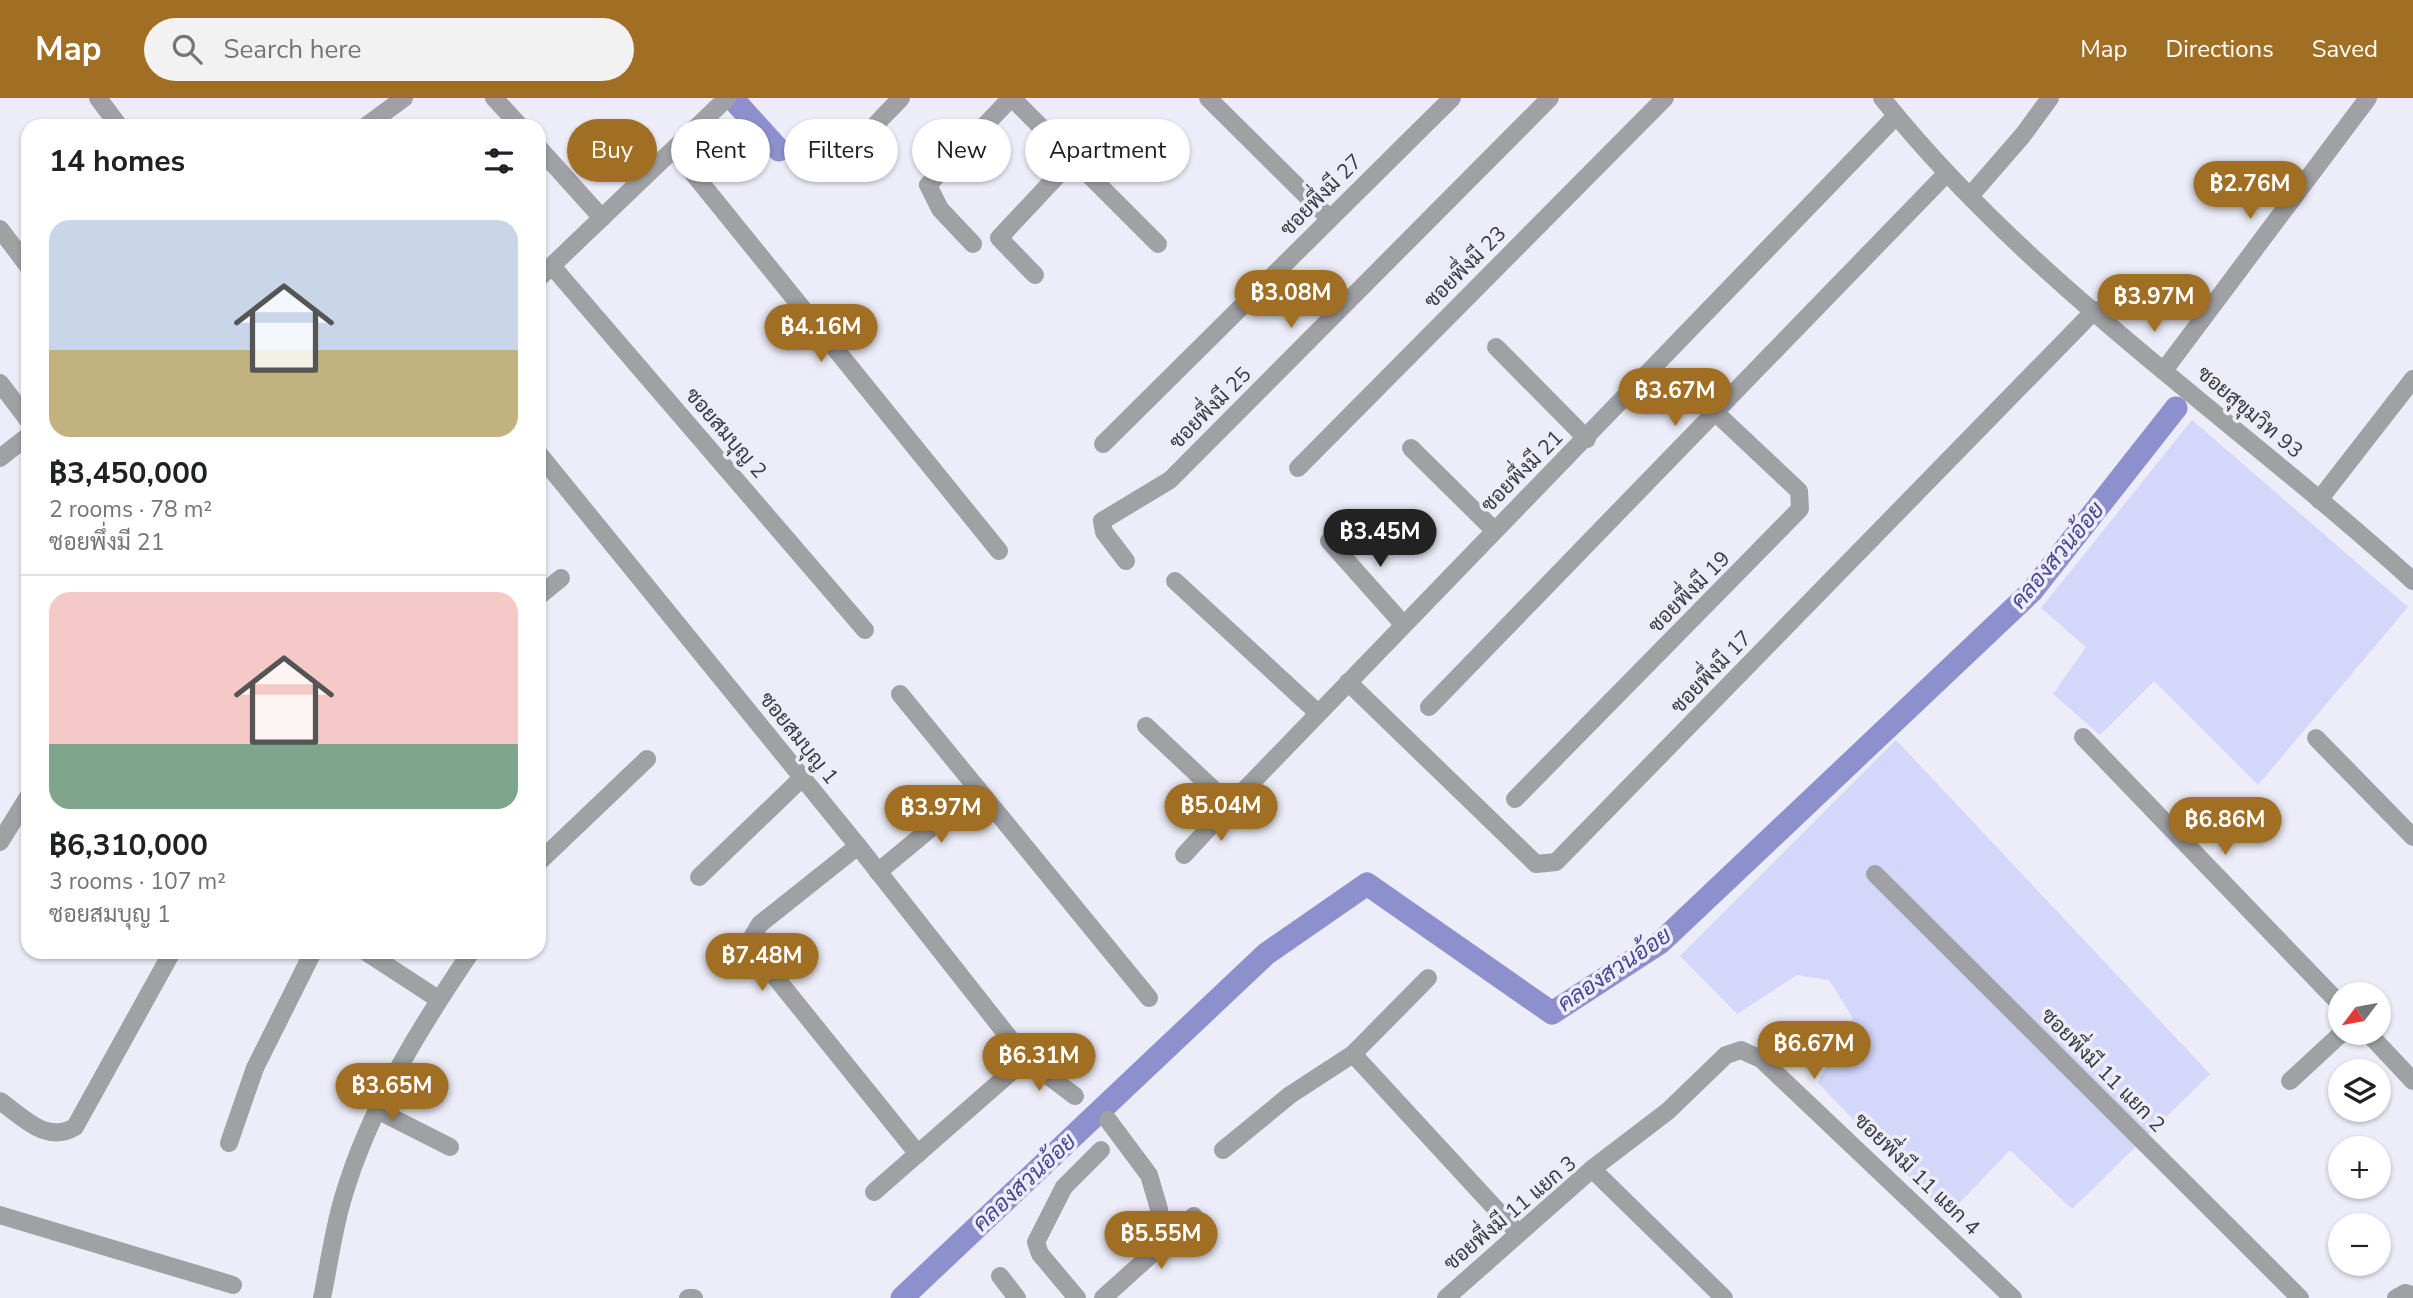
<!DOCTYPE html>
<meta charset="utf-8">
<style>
:root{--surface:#fff;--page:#f2f2f2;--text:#202124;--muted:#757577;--line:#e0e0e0;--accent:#a06f24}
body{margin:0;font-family:"Nunito Sans",Sarabun,sans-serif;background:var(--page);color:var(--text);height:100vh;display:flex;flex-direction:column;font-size:26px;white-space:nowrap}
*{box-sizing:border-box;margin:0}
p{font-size:23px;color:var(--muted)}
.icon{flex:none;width:38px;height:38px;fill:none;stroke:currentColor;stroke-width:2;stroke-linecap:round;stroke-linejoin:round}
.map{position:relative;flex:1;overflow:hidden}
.panel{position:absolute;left:21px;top:21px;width:525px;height:840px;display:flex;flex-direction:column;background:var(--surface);border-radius:21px;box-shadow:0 2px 5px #0004}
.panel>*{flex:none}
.hud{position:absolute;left:567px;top:21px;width:665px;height:63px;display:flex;gap:14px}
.needle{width:46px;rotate:238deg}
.fabs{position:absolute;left:2328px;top:884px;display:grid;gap:14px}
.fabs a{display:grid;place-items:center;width:63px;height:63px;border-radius:50%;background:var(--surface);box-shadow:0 2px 5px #0004;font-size:35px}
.price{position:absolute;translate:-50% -60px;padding:0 16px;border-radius:24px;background:var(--accent);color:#fff;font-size:23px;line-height:46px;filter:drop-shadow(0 2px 4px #0008)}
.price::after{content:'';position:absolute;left:50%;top:42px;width:21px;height:16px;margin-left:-10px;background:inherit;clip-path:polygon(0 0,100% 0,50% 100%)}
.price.current{background:#222;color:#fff}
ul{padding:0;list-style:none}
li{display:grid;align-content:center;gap:14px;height:371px;padding:0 28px}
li+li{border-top:2px solid var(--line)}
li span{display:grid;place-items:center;height:217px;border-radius:21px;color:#555}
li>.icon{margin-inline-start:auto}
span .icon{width:126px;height:126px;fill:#fffc;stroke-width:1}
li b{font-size:30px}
h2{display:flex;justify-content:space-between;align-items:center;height:84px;padding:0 28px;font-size:30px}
.pill{padding:0 24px;border-radius:32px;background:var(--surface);box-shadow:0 2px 5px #0004;font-size:24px;line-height:63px}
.pill.current{background:var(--accent);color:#fff}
header{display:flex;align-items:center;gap:42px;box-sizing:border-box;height:98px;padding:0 35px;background:var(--accent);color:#fff}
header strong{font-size:33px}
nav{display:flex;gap:38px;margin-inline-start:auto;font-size:24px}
.search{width:490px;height:63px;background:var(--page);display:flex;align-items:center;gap:18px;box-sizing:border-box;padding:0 24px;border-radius:38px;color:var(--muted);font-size:26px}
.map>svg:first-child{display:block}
</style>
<header>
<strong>Map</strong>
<div class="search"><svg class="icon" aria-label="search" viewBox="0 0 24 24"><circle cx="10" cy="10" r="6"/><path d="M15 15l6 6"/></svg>Search here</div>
<nav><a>Map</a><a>Directions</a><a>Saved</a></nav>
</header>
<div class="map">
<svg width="2413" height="1200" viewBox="0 0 2413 1200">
<rect width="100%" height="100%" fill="#ecedf8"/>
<g fill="#d4d6fa">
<polygon points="2192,322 2408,509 2258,687 2154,583 2100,637 2053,596 2086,549 2041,510"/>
<polygon points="1896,642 2210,976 2072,1111 2010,1052 1947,1118 1818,985 1853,920 1829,882 1797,877 1737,916 1680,858"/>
</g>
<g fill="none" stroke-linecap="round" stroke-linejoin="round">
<g stroke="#8e90cd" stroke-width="23">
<polyline points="732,0 779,52"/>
<polyline points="902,1200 1266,856 1367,786 1552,915 1661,844 2032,493 2176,310"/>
</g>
<g stroke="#a0a1a5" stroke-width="18">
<polyline points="98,0 119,28"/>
<polyline points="494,0 520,28"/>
<polyline points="1012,0 1158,146"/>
<polyline points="1208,0 1329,120"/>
<path d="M1882 0C2029 185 2239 324 2413 483"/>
<polyline points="366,28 404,0"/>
<polyline points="539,50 602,120"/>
<polyline points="675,53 999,453"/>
<path d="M862 66C855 40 885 18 901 0"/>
<polyline points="1970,98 2023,37 2050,0"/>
<polyline points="0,131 28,168"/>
<polyline points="973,146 940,111 928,87 1011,0"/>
<polyline points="552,168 865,532"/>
<polyline points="1035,177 999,140 1073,61"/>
<polyline points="539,180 727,0"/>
<polyline points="1496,249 1587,341"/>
<polyline points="2165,271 2368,0"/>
<polyline points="0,285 28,322"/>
<polyline points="1103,346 1452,0"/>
<polyline points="1411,350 1494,432"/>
<polyline points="539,356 858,748 1026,961 874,1094"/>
<polyline points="0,360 28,338"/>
<polyline points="1298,370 1665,0"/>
<polyline points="2319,402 2413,281"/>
<polyline points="1329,443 1403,526"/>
<polyline points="1126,463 1104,434 1102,423 1170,382 1550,0"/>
<polyline points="1175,483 1318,615"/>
<polyline points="539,498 561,480"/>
<polyline points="1348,584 1536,766 1556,764 2095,212"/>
<polyline points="900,596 1149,900"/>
<polyline points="1429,609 1947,75"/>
<polyline points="1146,628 1230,707 1896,18"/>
<polyline points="2083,639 2340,906"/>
<polyline points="2316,640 2413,739"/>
<polyline points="1515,701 1800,411 1799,393 1716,315"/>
<polyline points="0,744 28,699"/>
<polyline points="858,748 760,826 751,841 751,849 918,1056"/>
<polyline points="1184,757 1230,707"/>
<polyline points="539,764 647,661"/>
<polyline points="878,774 978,691"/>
<polyline points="1875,776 2300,1200"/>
<polyline points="699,779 802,680"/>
<polyline points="366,854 438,901"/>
<polyline points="1428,880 1353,956 1518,1135"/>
<polyline points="2367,934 2413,983"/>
<polyline points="1026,961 1075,998"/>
<polyline points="2290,983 2343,934"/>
<path d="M0 1003C23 1019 46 1046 75 1029L172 854"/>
<polyline points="377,1012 450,1049"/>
<polyline points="1108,1022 1149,1077 1159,1111 1160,1148"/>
<polyline points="229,1045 255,970 313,854"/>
<polyline points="1223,1052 1290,997 1353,956"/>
<polyline points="1592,1071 1668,1013 1726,957 1741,952 1761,961 2013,1200"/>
<polyline points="0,1117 233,1187"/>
<polyline points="1000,1178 1017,1200"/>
<path d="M322 1200C329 1167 333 1133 343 1100 369 1011 419 931 471 854"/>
<polyline points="688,1200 694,1200"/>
<polyline points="1077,1200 1040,1156 1036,1144 1064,1089 1101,1052"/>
<polyline points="1103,1200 1194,1118"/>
<polyline points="1446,1200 1592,1071 1724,1200"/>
<polyline points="2396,1200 2405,1195 2413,1197"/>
</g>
</g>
<g text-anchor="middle" stroke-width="7" stroke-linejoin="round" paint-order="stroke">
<g font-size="21" fill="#3b3b40" stroke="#ecedf8">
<text transform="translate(1321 97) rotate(-45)" y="7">ซอยพึ่งมี 27</text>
<text transform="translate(1465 169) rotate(-45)" y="7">ซอยพึ่งมี 23</text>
<text transform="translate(1210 310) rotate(-45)" y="7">ซอยพึ่งมี 25</text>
<text transform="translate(2250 314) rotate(40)" y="7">ซอยสุขุมวิท 93</text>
<text transform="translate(726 335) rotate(49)" y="7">ซอยสมบุญ 2</text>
<text transform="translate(1522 373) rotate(-45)" y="7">ซอยพึ่งมี 21</text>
<text transform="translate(1689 494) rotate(-45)" y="7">ซอยพึ่งมี 19</text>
<text transform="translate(1711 574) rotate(-46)" y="7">ซอยพึ่งมี 17</text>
<text transform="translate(799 640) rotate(51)" y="7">ซอยสมบุญ 1</text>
<text transform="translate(2103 972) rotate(45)" y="7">ซอยพึ่งมี 11 แยก 2</text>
<text transform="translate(1917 1076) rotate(44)" y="7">ซอยพึ่งมี 11 แยก 4</text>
<text transform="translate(1510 1115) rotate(-40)" y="7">ซอยพึ่งมี 11 แยก 3</text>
</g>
<g font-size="23" font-style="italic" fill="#4c4793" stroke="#ecedf8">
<text transform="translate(2057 457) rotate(-50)" y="8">คลองสวนอ้อย</text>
<text transform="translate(1614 871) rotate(-34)" y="8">คลองสวนอ้อย</text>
<text transform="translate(1024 1084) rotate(-43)" y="8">คลองสวนอ้อย</text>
</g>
</g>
</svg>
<div class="fabs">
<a><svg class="needle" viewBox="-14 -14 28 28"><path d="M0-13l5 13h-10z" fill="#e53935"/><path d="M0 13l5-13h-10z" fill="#757577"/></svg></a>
<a><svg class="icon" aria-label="layers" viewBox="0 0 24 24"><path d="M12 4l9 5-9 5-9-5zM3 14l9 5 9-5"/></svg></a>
<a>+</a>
<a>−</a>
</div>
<b class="price" style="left:2250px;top:123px">฿2.76M</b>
<b class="price" style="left:1291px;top:232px">฿3.08M</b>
<b class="price" style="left:2154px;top:236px">฿3.97M</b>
<b class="price" style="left:821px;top:266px">฿4.16M</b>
<b class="price" style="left:1675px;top:330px">฿3.67M</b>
<b class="price current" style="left:1380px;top:471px">฿3.45M</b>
<b class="price" style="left:1221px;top:745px">฿5.04M</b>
<b class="price" style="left:941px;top:747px">฿3.97M</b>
<b class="price" style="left:2225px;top:759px">฿6.86M</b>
<b class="price" style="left:762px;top:895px">฿7.48M</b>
<b class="price" style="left:1814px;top:983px">฿6.67M</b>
<b class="price" style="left:1039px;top:995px">฿6.31M</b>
<b class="price" style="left:392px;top:1025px">฿3.65M</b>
<b class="price" style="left:1161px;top:1173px">฿5.55M</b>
<div class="hud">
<a class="pill current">Buy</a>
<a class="pill">Rent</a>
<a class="pill">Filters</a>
<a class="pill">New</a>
<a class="pill">Apartment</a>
</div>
<section class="panel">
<h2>14 homes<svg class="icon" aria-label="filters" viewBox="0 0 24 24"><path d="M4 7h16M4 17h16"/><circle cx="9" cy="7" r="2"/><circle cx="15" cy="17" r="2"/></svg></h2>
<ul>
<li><span style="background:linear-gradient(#c9d6e8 60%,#c2b280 0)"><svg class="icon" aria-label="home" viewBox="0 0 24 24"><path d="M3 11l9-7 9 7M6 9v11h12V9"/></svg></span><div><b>฿3,450,000</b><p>2 rooms · 78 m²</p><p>ซอยพึ่งมี 21</p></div></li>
<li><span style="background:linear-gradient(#f6c9c9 70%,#7fa58c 0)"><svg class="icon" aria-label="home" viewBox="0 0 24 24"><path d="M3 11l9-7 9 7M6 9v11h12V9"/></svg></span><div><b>฿6,310,000</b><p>3 rooms · 107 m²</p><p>ซอยสมบุญ 1</p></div></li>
</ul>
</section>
</div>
